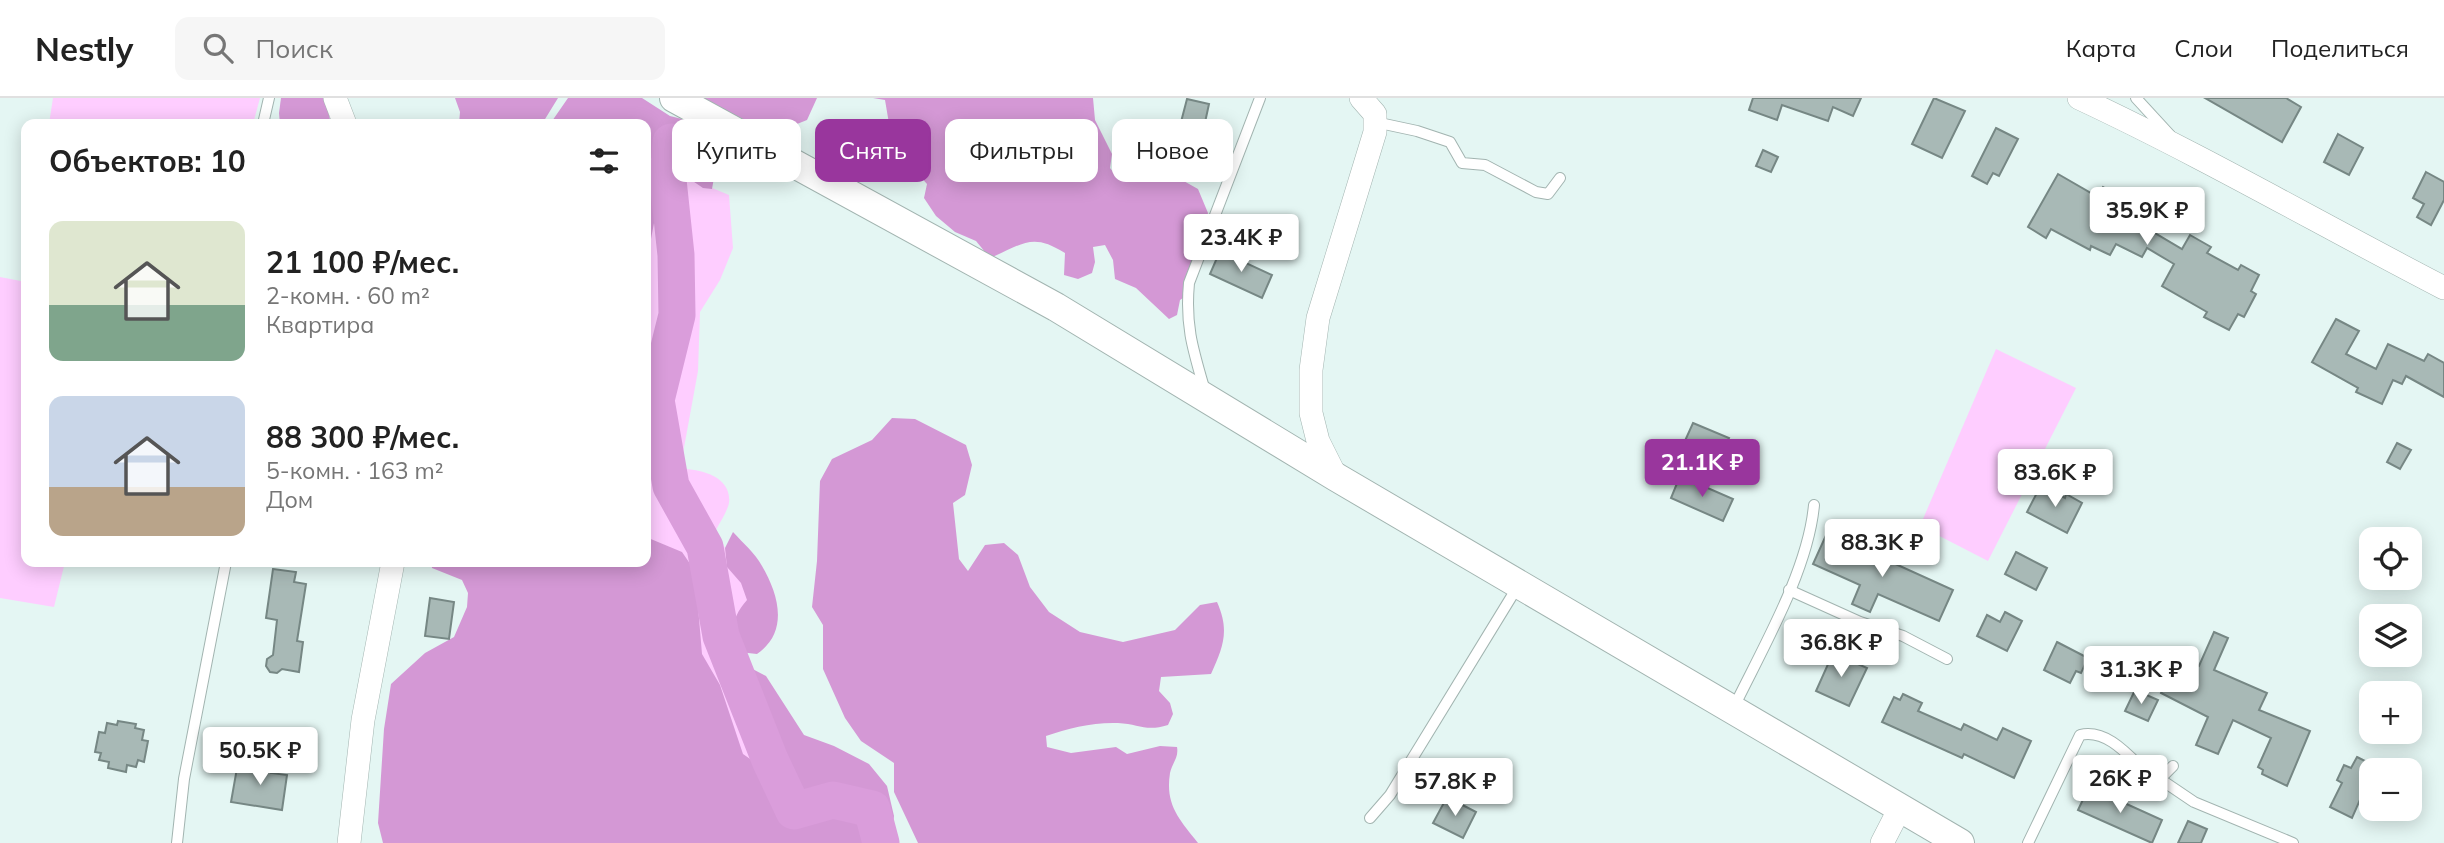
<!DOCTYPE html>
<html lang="ru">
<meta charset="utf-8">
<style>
:root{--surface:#fff;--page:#f6f6f6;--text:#222;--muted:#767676;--line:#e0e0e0;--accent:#99369d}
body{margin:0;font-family:Mulish,sans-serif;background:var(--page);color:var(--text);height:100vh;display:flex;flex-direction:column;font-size:26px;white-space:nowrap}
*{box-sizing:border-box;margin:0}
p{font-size:23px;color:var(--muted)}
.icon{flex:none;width:38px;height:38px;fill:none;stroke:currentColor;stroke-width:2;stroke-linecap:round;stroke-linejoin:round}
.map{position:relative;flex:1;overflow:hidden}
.details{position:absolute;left:21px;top:21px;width:630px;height:448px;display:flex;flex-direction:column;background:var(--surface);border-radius:14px;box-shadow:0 4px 18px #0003}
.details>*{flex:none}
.guide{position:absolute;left:672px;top:21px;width:665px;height:63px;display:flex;gap:14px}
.controls{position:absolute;left:2359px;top:429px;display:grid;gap:14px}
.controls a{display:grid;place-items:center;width:63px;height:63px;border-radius:14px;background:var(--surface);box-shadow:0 4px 18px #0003;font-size:35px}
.price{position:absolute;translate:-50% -60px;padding:0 16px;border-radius:7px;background:#fff;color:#222;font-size:23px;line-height:46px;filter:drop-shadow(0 2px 4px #0008)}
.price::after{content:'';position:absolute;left:50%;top:42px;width:21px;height:16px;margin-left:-10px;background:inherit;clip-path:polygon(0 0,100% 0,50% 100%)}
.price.current{background:var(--accent);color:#fff}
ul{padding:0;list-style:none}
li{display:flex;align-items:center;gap:21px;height:175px;padding:0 28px}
li span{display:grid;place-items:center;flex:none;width:196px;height:140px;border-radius:14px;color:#555}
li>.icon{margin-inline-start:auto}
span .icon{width:84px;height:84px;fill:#fffc;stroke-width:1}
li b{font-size:30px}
h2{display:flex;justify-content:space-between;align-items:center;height:84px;padding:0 28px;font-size:30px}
.pill{padding:0 24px;border-radius:14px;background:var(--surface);box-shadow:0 4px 18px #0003;font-size:24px;line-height:63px}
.pill.current{background:var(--accent);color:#fff}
header{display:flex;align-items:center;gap:42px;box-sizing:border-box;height:98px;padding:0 35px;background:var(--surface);border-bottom:2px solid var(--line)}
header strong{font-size:33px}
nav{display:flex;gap:38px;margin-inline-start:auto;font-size:24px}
.search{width:490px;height:63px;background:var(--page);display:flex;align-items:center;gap:18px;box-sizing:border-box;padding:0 24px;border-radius:14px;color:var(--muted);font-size:26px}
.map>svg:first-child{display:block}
</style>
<header>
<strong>Nestly</strong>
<div class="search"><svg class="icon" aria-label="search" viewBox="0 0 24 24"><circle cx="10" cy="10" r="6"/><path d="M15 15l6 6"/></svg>Поиск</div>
<nav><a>Карта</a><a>Слои</a><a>Поделиться</a></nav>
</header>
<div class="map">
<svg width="2444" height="745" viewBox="0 0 2444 745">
<rect width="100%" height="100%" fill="#e4f6f3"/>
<g fill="#fecdff">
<polygon points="53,0 260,0 253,26 49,26"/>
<path d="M663 59 705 87 729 97 733 150 720 182 700 214 698 273 683 355 685 371C704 372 732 380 729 405 727 414 720 424 716 432L747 494 748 513 737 553 740 588 836 692 856 694 894 745H870L809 727H791L775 719 747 668 646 441V79L650 68Z"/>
<polygon points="0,179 26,184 26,464 65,464 54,509 0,500"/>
<polygon points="1996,251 2076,290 1988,463 1920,428"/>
</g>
<g fill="#d498d5">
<polygon points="281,0 325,0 331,26 280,26 279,15"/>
<polygon points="455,0 558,0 542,26 459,26 460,14"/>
<polygon points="568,0 642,0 670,18 702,26 710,36 715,74 712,91 703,90 678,73 650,60 646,68 646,26 550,26"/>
<polygon points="700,0 817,0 807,22 787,30 747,23"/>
<path d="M873 0H1093L1095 22 1112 56 1110 70 1117 79 1133 71 1152 70 1173 77 1198 91 1208 115 1201 142 1190 167 1192 194 1180 202 1177 217 1169 221 1136 190 1115 181 1113 162 1105 147 1093 149 1095 164 1092 175 1078 181 1064 177 1065 155C1032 134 1023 146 990 160L976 143 955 134 936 118 924 100 927 86 917 75 899 68 893 49 885 2Z"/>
<polygon points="646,75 657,87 657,109 646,168"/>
<path d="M892 320 915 321 966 347 972 367 965 397 953 405 959 461 968 473 985 447 1004 445 1018 457 1030 489 1049 514 1080 534 1123 544 1175 532 1200 507 1217 504C1230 533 1223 549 1211 576L1161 579 1159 593 1170 605 1173 616 1168 627C1146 634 1139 626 1118 625 1094 624 1068 630 1046 638L1047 649 1071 655 1116 649 1127 656 1160 648 1177 649C1179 660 1172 665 1170 675 1165 707 1179 721 1198 745H918L894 694V665L861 643 845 620 823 571V527L812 509 817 463 820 383 832 361 872 342Z"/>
<path d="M733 434C743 445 755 455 762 468 779 497 789 534 757 556L739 554C728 534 733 518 747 502L741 485 727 469 725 450Z"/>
<polygon points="646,439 682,454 695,473 702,556 720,587 743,656 766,672 781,716 798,727 842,709 861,721 871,745 383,745 378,725 384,631 391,586 425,555 454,539 467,509 468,495 462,482 432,470 431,464 646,464"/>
<path d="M743 566 766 578 804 637 834 648 869 666 887 688 894 718 892 732 875 729 854 696 840 691C825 703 811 705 792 702L777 684 762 640 740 609 732 591V575L736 567Z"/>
</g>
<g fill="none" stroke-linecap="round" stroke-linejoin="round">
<polyline stroke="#da9ddb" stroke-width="37" points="671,44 668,82 676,157 677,217 656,302 671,388 705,449 721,538 770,662 794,713 833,702 872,711 881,745"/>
</g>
<g fill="#a8b9b6" stroke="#768784" stroke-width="2">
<polygon points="1753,0 1861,0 1853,18 1833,9 1828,23 1782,7 1777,22 1749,12"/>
<polygon points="1934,0 1965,13 1942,60 1912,46"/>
<polygon points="2205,0 2286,0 2301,9 2282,44"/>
<polygon points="1187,1 1209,6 1204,29 1181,24"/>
<polygon points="1996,30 2018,41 1999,78 1993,75 1987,86 1972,78"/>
<polygon points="2338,36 2363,50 2349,77 2324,64"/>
<polygon points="1763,52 1778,59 1771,74 1756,68"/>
<polygon points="2426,74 2444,84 2444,102 2431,127 2417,119 2424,106 2413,100"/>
<polygon points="2058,76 2098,99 2103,89 2162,121 2155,135 2182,151 2190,137 2211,149 2207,155 2238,172 2241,167 2259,177 2251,193 2256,196 2244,219 2238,216 2229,232 2204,219 2207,214 2162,188 2174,166 2147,150 2142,159 2116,146 2110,157 2091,148 2090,152 2051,131 2046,140 2028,129"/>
<polygon points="1220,153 1272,177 1262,200 1210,176"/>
<polygon points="2336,221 2359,233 2346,256 2376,271 2388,246 2424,263 2428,256 2444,265 2444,299 2406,278 2402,286 2393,282 2382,306 2356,294 2358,290 2312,264"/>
<polygon points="1693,325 1729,340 1722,356 1703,348 1701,352 1684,345"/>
<polygon points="2397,345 2411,352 2400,371 2387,364"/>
<polygon points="1680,378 1733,401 1723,423 1671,400"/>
<polygon points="2041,387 2065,400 2066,396 2082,405 2067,435 2027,414"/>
<polygon points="1827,435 1953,492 1939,523 1878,496 1870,514 1852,506 1860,487 1813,466"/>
<polygon points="2016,454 2047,470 2036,492 2005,476"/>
<polygon points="273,471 296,474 294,484 306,486 297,543 303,544 299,574 282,571 277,575 270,574 266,568 267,561 273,557 277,522 266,520"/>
<polygon points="430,500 454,504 449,541 425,538"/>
<polygon points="2005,514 2022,523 2007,553 1977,538 1987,517 2000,524"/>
<polygon points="2214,534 2228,540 2214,572 2267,595 2259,612 2310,633 2287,688 2262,676 2263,672 2258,669 2271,640 2233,622 2218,656 2196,647 2208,619 2161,595 2178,558 2199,568"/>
<polygon points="2057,544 2088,560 2081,575 2076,573 2070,585 2044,572"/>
<polygon points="1833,555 1867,570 1849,608 1816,593"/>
<polygon points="2135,592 2158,602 2148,623 2125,613"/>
<polygon points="1903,596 1922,605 1918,613 1961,632 1964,626 1997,642 2003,630 2031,643 2014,680 1964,656 1962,660 1882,624 1894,599 1900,602"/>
<polygon points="118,623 136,626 135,630 144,632 142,642 148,643 144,664 138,662 136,669 127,667 126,674 108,670 109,664 99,662 101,655 95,654 99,634 105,635 107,625 117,627"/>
<polygon points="2357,659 2375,668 2352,720 2330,709 2342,685 2337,682 2344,667 2351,670"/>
<polygon points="253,663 272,666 271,675 287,677 282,712 231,704 237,670 252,672"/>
<polygon points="2089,689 2162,722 2152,745 2078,712"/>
<polygon points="1447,699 1476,714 1463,740 1433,725"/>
<polygon points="2188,723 2207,731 2201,745 2178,745"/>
</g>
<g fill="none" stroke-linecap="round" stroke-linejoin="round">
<g stroke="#a2b4b0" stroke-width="12">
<g id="service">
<polyline points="2136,0 2170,37"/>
<polyline points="1375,24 1417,33 1450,44 1462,65 1485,67 1536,94 1548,96 1560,80"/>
<polyline points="263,26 269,0"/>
<path d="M1205 293C1193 252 1185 228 1189 185L1260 0"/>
<polyline points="1789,492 1860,524 1903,538 1947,561"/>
<path d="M1733 611C1762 551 1808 473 1814 407"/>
<polyline points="2157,679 2194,704 2293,745"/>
<polyline points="1370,720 1390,697 1518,488"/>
<polyline points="177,745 184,681 226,464"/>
<path d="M2028 745 2080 637C2109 630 2132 662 2152 680L2162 679 2173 668"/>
</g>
</g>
<g stroke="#a2b4b0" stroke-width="24">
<g id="minor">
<polyline points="335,0 345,26"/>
<path d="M2079 0C2203 58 2322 127 2444 190"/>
<polyline points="1336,379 1318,343 1311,315 1311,272 1318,220 1375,34 1375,16 1361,0"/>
<polyline points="349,745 363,622 393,464"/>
<polyline points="1882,745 1900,710"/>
</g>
</g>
<g stroke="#a2b4b0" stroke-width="30">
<polyline id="tertiary" points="674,0 1056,209 1336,379 1960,745"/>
</g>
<use href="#service" stroke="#fff" stroke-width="10"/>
<use href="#minor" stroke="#fff" stroke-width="23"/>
<use href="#tertiary" stroke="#fff" stroke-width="28"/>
</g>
</svg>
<div class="controls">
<a><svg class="icon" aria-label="locate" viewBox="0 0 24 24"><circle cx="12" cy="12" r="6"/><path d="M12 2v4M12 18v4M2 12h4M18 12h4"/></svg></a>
<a><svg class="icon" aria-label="layers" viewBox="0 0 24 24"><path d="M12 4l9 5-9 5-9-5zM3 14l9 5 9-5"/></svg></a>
<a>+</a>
<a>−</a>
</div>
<b class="price" style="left:2147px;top:149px">35.9K ₽</b>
<b class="price" style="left:1241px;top:176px">23.4K ₽</b>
<b class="price current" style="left:1702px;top:401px">21.1K ₽</b>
<b class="price" style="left:2055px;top:411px">83.6K ₽</b>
<b class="price" style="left:1882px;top:481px">88.3K ₽</b>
<b class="price" style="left:1841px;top:581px">36.8K ₽</b>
<b class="price" style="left:2141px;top:608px">31.3K ₽</b>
<b class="price" style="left:260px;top:689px">50.5K ₽</b>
<b class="price" style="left:2120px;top:717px">26K ₽</b>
<b class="price" style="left:1455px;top:720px">57.8K ₽</b>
<div class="guide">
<a class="pill">Купить</a>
<a class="pill current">Снять</a>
<a class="pill">Фильтры</a>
<a class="pill">Новое</a>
</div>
<section class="details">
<h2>Объектов: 10<svg class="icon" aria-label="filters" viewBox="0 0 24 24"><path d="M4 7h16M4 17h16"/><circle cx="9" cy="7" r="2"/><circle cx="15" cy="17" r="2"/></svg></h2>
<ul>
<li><span style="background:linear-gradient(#dfe7d0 60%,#7fa58c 0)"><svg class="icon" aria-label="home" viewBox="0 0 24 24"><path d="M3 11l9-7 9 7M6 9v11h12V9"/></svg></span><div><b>21 100 ₽/мес.</b><p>2-комн. · 60 m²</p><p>Квартира</p></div></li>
<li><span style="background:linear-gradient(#c9d6e8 65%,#b9a48a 0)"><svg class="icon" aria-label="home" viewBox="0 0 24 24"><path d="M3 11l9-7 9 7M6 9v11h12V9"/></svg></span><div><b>88 300 ₽/мес.</b><p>5-комн. · 163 m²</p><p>Дом</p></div></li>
</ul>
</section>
</div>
